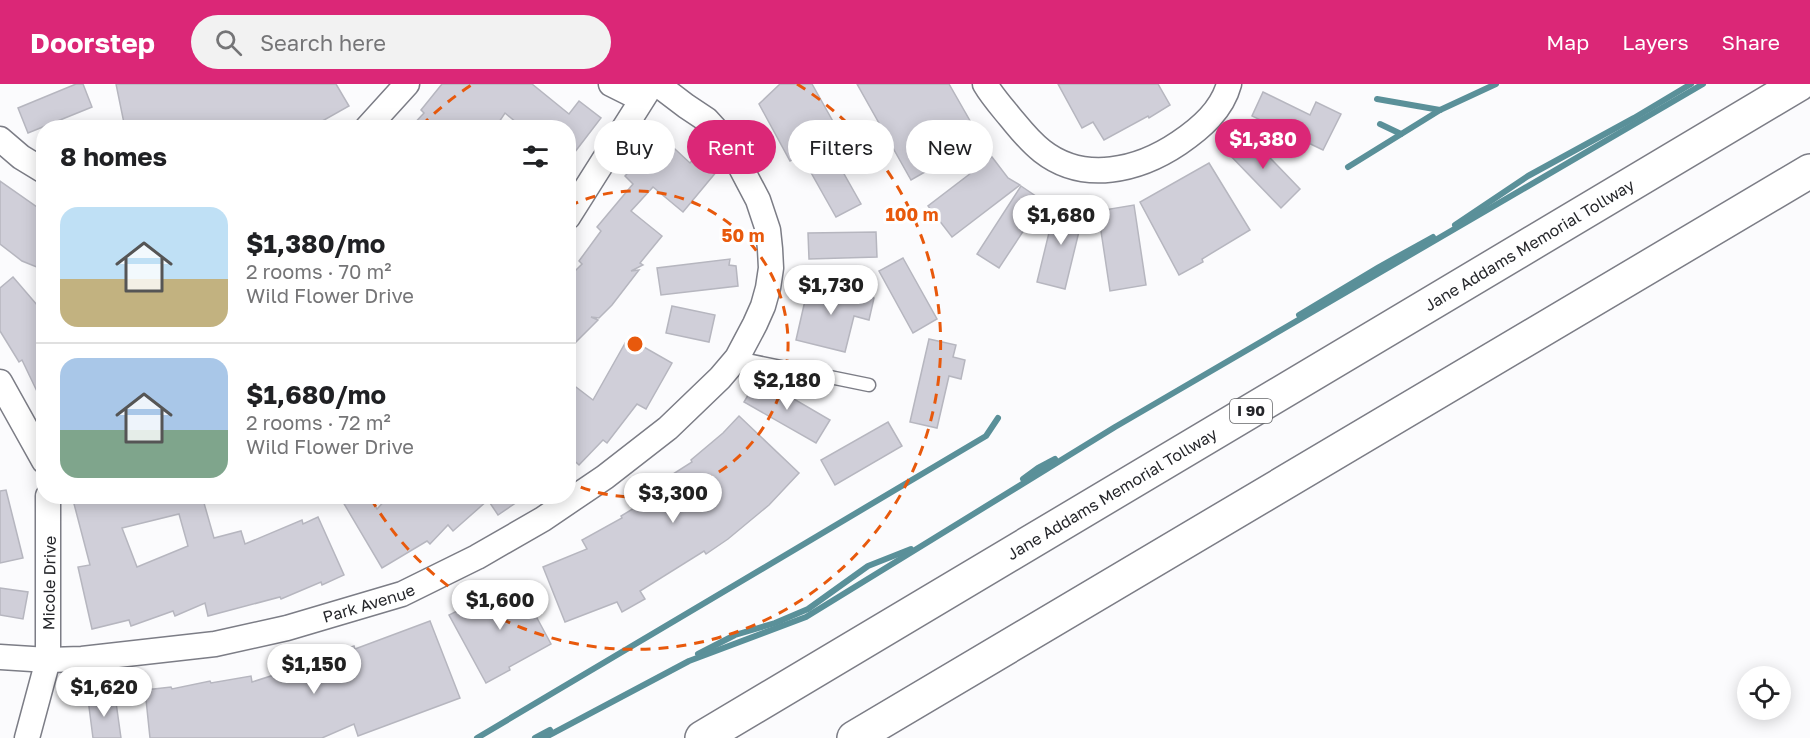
<!DOCTYPE html>
<meta charset="utf-8">
<style>
:root{--surface:#fff;--page:#f2f2f2;--text:#202124;--muted:#757577;--line:#e0e0e0;--accent:#db2777}
body{margin:0;font-family:"Golos Text",sans-serif;background:var(--page);color:var(--text);height:100vh;display:flex;flex-direction:column;font-size:22px;white-space:nowrap}
*{box-sizing:border-box;margin:0}
p{font-size:20px;color:var(--muted)}
.icon{flex:none;width:33px;height:33px;fill:none;stroke:currentColor;stroke-width:2;stroke-linecap:round;stroke-linejoin:round}
.map{position:relative;flex:1;overflow:hidden}
.side{position:absolute;left:36px;top:36px;width:540px;height:384px;display:flex;flex-direction:column;background:var(--surface);border-radius:24px;box-shadow:0 3px 15px #0003}
.side>*{flex:none}
.top-card{position:absolute;left:594px;top:36px;width:570px;height:54px;display:flex;gap:12px}
.tools{position:absolute;left:1737px;top:582px;display:grid;gap:12px}
.tools a{display:grid;place-items:center;width:54px;height:54px;border-radius:50%;background:var(--surface);box-shadow:0 3px 15px #0003;font-size:30px}
.price{position:absolute;translate:-50% -51px;padding:0 14px;border-radius:21px;background:#fff;color:#222;font-size:20px;line-height:39px;filter:drop-shadow(0 2px 3px #0008)}
.price::after{content:'';position:absolute;left:50%;top:36px;width:18px;height:14px;margin-left:-9px;background:inherit;clip-path:polygon(0 0,100% 0,50% 100%)}
.price.current{background:var(--accent);color:#fff}
ul{padding:0;list-style:none}
li{display:flex;align-items:center;gap:18px;height:150px;padding:0 24px}
li+li{border-top:2px solid var(--line)}
li span{display:grid;place-items:center;flex:none;width:168px;height:120px;border-radius:18px;color:#555}
li>.icon{margin-inline-start:auto}
span .icon{width:72px;height:72px;fill:#fffc;stroke-width:1}
li b{font-size:26px}
h2{display:flex;justify-content:space-between;align-items:center;height:72px;padding:0 24px;font-size:26px}
.pill{padding:0 21px;border-radius:27px;background:var(--surface);box-shadow:0 3px 15px #0003;font-size:21px;line-height:54px}
.pill.current{background:var(--accent);color:#fff}
header{display:flex;align-items:center;gap:36px;box-sizing:border-box;height:84px;padding:0 30px;background:var(--accent);color:#fff}
header strong{font-size:28px}
nav{display:flex;gap:33px;margin-inline-start:auto;font-size:21px}
.search{width:420px;height:54px;background:var(--page);display:flex;align-items:center;gap:15px;box-sizing:border-box;padding:0 21px;border-radius:33px;color:var(--muted);font-size:22px}
.map>svg:first-child{display:block}
</style>
<header>
<strong>Doorstep</strong>
<div class="search"><svg class="icon" aria-label="search" viewBox="0 0 24 24"><circle cx="10" cy="10" r="6"/><path d="M15 15l6 6"/></svg>Search here</div>
<nav><a>Map</a><a>Layers</a><a>Share</a></nav>
</header>
<div class="map">
<svg width="1810" height="654" viewBox="0 0 1810 654">
<rect width="100%" height="100%" fill="#fbfbfd"/>
<g fill="none" stroke-linecap="round" stroke-linejoin="round">
<g stroke="#5a9099" stroke-width="6">
<polyline points="1377,15 1440,26"/>
<polyline points="1380,40 1401,50"/>
<polyline points="1348,83 1440,26 1496,0"/>
<polyline points="1455,141 1528,92 1634,34 1691,0"/>
<polyline points="1299,231 1379,183 1433,153"/>
<polyline points="1023,395 1038,384 1055,375"/>
<polyline points="698,570 735,551 775,539 808,525 868,482 911,465"/>
<polyline points="477,654 986,352 998,334"/>
<polyline points="535,654 550,646"/>
<polyline points="544,654 689,577 806,533 1115,343 1703,0"/>
</g>
</g>
<g fill="#d0cfd9" stroke="#b6b6bf" stroke-width="1.5" fill-rule="evenodd">
<polygon points="76,0 83,0 92,23 28,49 18,24"/>
<polygon points="116,0 336,0 349,22 310,44 125,44"/>
<polygon points="442,0 532,0 569,30 579,17 601,34 568,77 568,44 523,44 505,29 495,44 410,44 424,29 421,26"/>
<polygon points="780,0 812,0 840,50 826,58 861,120 836,133 801,71 790,77 759,20"/>
<polygon points="857,0 949,0 981,56 911,96"/>
<polygon points="1058,0 1158,0 1170,21 1149,34 1148,32 1104,56 1093,38 1082,44"/>
<polygon points="1263,8 1310,31 1316,18 1341,30 1323,66 1252,32"/>
<polygon points="1245,48 1300,105 1281,124 1225,66"/>
<polygon points="662,53 690,79 697,70 717,87 683,128 653,103 631,127 662,152 640,179 643,181 631,187 639,186 612,221 599,234 591,233 598,236 568,266 568,194 582,180 579,177 601,147 597,143 633,100 625,92"/>
<polygon points="992,73 1008,94 1020,101 952,153 928,122"/>
<polygon points="1209,79 1250,146 1202,175 1203,178 1179,191 1140,118"/>
<polygon points="0,97 44,128 44,186 22,177 0,160"/>
<polygon points="1021,102 1043,117 999,184 977,170"/>
<polygon points="1056,120 1084,127 1065,205 1037,198"/>
<polygon points="1134,121 1146,201 1110,207 1098,127"/>
<polygon points="876,148 877,173 809,175 808,149"/>
<polygon points="903,174 937,235 913,249 879,187"/>
<polygon points="730,175 729,181 736,182 738,202 661,211 657,184"/>
<polygon points="13,193 44,229 44,322 22,276 19,278 0,247 0,204"/>
<polygon points="809,199 874,214 869,236 854,232 845,268 796,256"/>
<polygon points="672,222 715,231 709,258 666,249"/>
<polygon points="628,254 672,279 646,325 637,320 607,359 603,356 579,381 568,371 568,297 593,316"/>
<polygon points="929,255 956,261 953,273 965,276 961,295 949,292 937,344 910,338"/>
<polygon points="758,294 830,336 816,359 744,318"/>
<polygon points="739,332 799,389 769,421 728,455 706,470 704,467 640,507 645,515 622,528 617,518 565,538 543,483 587,465 582,456 622,434 621,432 664,406 659,399 692,378 691,376 723,349"/>
<polygon points="888,338 902,362 835,401 821,376"/>
<polygon points="6,406 23,474 0,479 0,407"/>
<path d="M86 412H202L214 454 241 447 245 460 302 436 303 440 318 433 344 491 322 501 321 498 281 515 280 513 208 532 205 519 175 532 173 527 131 542 129 536 92 545 78 483 90 481 73 416ZM179 430 188 462 137 483 122 444Z"/>
<polygon points="357,412 369,412 377,425 389,412 526,412 498,431 488,416 453,447 448,441 430,460 427,457 382,484 343,418"/>
<polygon points="517,497 551,560 509,583 510,586 486,599 449,531"/>
<polygon points="0,504 28,508 23,535 0,531"/>
<polygon points="430,537 460,614 358,652 354,640 322,654 150,654 145,606 171,603 172,605 210,597 211,599 251,592 252,598 277,590 278,596 330,573 329,571 354,562 355,565"/>
<polygon points="115,611 121,654 93,654 88,615"/>
</g>
<g fill="none" stroke-linecap="round" stroke-linejoin="round">
<g stroke="#7c7d86" stroke-width="15">
<polyline id="service" points="737,274 869,301"/>
</g>
<g stroke="#7c7d86" stroke-width="27">
<g id="minor">
<polyline points="611,0 641,15"/>
<path d="M985 0C992 12 1001 22 1010 33 1020 45 1029 57 1042 67 1084 100 1139 86 1179 59 1201 44 1222 26 1229 0"/>
<polyline points="367,44 407,0"/>
<polyline points="0,55 21,73 44,87"/>
<polyline points="568,133 652,0"/>
<polyline points="0,298 44,377"/>
<path id="s1" d="M0 573 48 576 82 575 215 560 287 544 402 510 477 473 543 435 605 393 668 344 720 294 737 274 755 240 763 222 768 204 771 184 770 165 768 146 758 116 728 59 707 36 686 22 657 0"/>
<polyline points="27,654 48,576 48,412"/>
</g>
</g>
<g stroke="#7c7d86" stroke-width="36">
<g id="motorway">
<path id="s2" d="M702 654 1799 0"/>
<polyline points="854,654 1810,87"/>
</g>
</g>
<use href="#service" stroke="#fff" stroke-width="12"/>
<use href="#minor" stroke="#fff" stroke-width="24"/>
<use href="#motorway" stroke="#fff" stroke-width="33"/>
</g>
<g fill="none" stroke="#e8590c" stroke-width="3" stroke-dasharray="10 8">
<path d="M569 122A153 153 0 1 1 569 398"/>
<path d="M421 42A306 306 0 0 1 473 0M797 0A306 306 0 1 1 370 413"/>
</g>
<g text-anchor="middle" stroke-width="6" stroke-linejoin="round" paint-order="stroke">
<rect fill="#fff" stroke="#66676a" stroke-width="1.5" x="1230" y="315" width="42" height="24" rx="4.5"/>
<g font-size="15" font-weight="bold" fill="#25262a">
<text x="1251" y="332">I 90</text>
</g>
<g font-size="16" fill="#25262a" stroke="#fff">
<text dy="6" stroke="none"><textPath href="#s2" startOffset="963">Jane Addams Memorial Tollway</textPath></text>
<text dy="6" stroke="none"><textPath href="#s2" startOffset="477">Jane Addams Memorial Tollway</textPath></text>
<text transform="translate(49 499) rotate(-89)" y="6">Micole Drive</text>
<text dy="6" stroke="none"><textPath href="#s1" startOffset="375">Park Avenue</textPath></text>
</g>
</g>
<circle cx="635" cy="260" r="9" fill="#e8590c" stroke="#fff" stroke-width="3"/>
<g font-size="18" text-anchor="middle" font-weight="bold" fill="#e8590c" stroke="#fff" stroke-width="6" stroke-linejoin="round" paint-order="stroke">
<text x="912" y="137">100 m</text>
<text x="743" y="158">50 m</text>
</g>
</svg>
<div class="tools">
<a><svg class="icon" aria-label="locate" viewBox="0 0 24 24"><circle cx="12" cy="12" r="6"/><path d="M12 2v4M12 18v4M2 12h4M18 12h4"/></svg></a>
</div>
<b class="price current" style="left:1263px;top:86px">$1,380</b>
<b class="price" style="left:1061px;top:162px">$1,680</b>
<b class="price" style="left:831px;top:232px">$1,730</b>
<b class="price" style="left:787px;top:327px">$2,180</b>
<b class="price" style="left:673px;top:440px">$3,300</b>
<b class="price" style="left:500px;top:547px">$1,600</b>
<b class="price" style="left:314px;top:611px">$1,150</b>
<b class="price" style="left:104px;top:634px">$1,620</b>
<div class="top-card">
<a class="pill">Buy</a>
<a class="pill current">Rent</a>
<a class="pill">Filters</a>
<a class="pill">New</a>
</div>
<section class="side">
<h2>8 homes<svg class="icon" aria-label="filters" viewBox="0 0 24 24"><path d="M4 7h16M4 17h16"/><circle cx="9" cy="7" r="2"/><circle cx="15" cy="17" r="2"/></svg></h2>
<ul>
<li><span style="background:linear-gradient(#bfe0f5 60%,#c2b280 0)"><svg class="icon" aria-label="home" viewBox="0 0 24 24"><path d="M3 11l9-7 9 7M6 9v11h12V9"/></svg></span><div><b>$1,380/mo</b><p>2 rooms · 70 m²</p><p>Wild Flower Drive</p></div></li>
<li><span style="background:linear-gradient(#a9c7e8 60%,#7fa58c 0)"><svg class="icon" aria-label="home" viewBox="0 0 24 24"><path d="M3 11l9-7 9 7M6 9v11h12V9"/></svg></span><div><b>$1,680/mo</b><p>2 rooms · 72 m²</p><p>Wild Flower Drive</p></div></li>
</ul>
</section>
</div>
